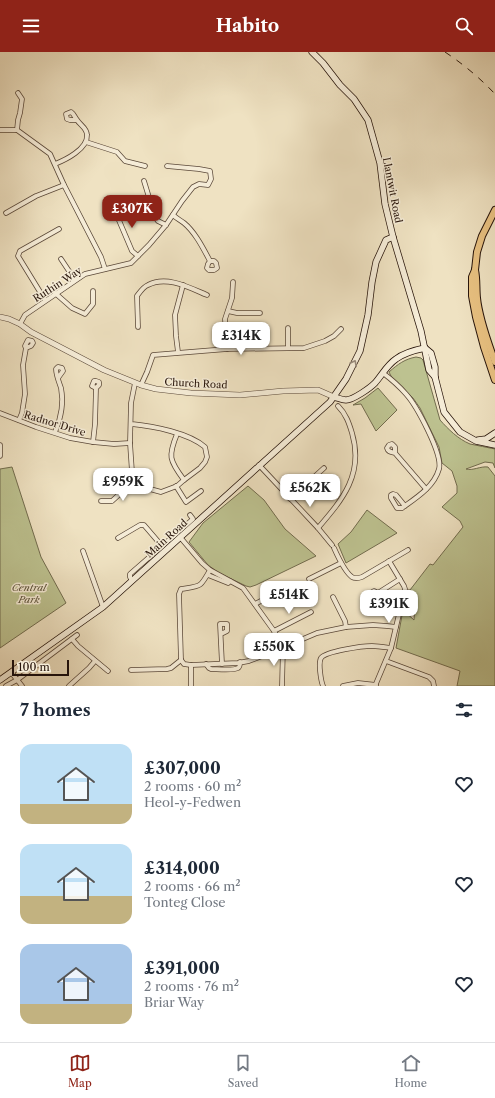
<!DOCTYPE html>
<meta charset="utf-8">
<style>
:root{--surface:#fff;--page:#f2f2f3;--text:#1f2937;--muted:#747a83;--line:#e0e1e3;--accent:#8f2418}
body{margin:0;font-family:"Libre Caslon Text",serif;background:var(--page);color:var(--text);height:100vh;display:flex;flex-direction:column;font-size:15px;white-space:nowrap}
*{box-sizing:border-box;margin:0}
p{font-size:13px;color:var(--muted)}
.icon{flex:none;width:22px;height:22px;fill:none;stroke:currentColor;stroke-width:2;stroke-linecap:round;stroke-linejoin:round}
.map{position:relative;height:634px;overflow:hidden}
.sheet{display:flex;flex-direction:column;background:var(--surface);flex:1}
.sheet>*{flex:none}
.scale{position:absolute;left:12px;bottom:10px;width:57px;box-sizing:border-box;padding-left:4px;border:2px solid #28150b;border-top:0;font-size:11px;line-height:14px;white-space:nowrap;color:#28150b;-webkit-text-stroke:3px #f5ecd7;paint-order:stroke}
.price{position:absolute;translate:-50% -34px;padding:0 9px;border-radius:8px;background:#fff;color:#222;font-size:13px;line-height:26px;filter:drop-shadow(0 1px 2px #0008)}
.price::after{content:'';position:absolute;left:50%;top:24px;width:12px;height:9px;margin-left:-6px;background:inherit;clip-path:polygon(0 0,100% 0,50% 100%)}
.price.active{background:var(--accent);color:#fff}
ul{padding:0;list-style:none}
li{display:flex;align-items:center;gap:12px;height:100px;padding:0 20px}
li span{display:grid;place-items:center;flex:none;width:112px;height:80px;border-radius:12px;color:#555}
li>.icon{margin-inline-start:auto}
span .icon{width:48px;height:48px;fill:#fffc;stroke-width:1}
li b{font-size:17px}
h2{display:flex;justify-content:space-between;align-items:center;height:48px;padding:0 20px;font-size:17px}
header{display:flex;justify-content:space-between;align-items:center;height:52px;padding:0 20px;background:var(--accent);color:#fff;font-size:18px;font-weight:700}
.menu{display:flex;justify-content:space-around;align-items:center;height:56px;border-top:1px solid var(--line);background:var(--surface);font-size:11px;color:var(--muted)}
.menu a{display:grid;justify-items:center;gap:2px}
.menu .active{color:var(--accent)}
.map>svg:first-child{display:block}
</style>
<header><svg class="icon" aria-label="menu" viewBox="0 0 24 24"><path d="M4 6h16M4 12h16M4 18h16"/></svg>Habito<svg class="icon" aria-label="search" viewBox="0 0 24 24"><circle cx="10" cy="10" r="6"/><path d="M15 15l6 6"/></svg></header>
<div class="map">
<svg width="495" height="634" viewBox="0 0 495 634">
<rect width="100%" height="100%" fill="#efe2c2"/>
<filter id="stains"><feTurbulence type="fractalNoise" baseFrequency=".005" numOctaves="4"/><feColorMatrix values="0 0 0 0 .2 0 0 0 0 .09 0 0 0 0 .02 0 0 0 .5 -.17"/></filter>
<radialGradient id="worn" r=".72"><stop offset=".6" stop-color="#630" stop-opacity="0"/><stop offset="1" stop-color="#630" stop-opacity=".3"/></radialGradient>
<g fill="#bdc290" stroke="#726c4e">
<path d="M416 305 421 306 423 308 440 368C448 377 458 387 470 392 478 394 487 395 495 397V416L493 411 485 410 466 417C473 419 480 414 488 415L495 424V634H457L460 619 396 596 403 558 414 568 415 552 406 549 408 538H410L430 512 433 513 463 475 460 469 442 455 457 441V434L452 419 442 411 439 395 420 356 413 346 391 324 389 320C398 312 405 307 416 305Z"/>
<polygon points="378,336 397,358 376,379 361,352 353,353 365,346"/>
<polygon points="12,415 41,505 66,551 0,596 0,417"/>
<polygon points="248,434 264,448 285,477 316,504 256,533 250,535 246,534 219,521 208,513 189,490 203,471"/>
<polygon points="367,458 397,481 346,511 338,492 351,480"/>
</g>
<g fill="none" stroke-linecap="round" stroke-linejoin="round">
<g stroke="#5a4839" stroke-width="5.5">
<g id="minor">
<polyline points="18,41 22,47 20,61 18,68 17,78 50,102 64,133 101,205 105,217"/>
<polyline points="0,78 17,78"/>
<polyline points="86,90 117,100 125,109 145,114"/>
<path d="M55 112C65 108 88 97 87 83 87 76 80 73 77 68 74 64 74 62 71 60L66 62 67 67 70 68H77"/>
<polyline points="144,129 155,165 158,169 166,173"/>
<polyline points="115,159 132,199 138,204"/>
<polyline points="6,161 36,144 64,133"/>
<path d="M173 163C176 166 180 168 184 171 195 180 203 196 210 209H214L216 211 217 216 214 218H209L207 216 208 212 210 209"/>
<polyline points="61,207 75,228"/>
<polyline points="55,241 72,256 85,262 93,252 93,239"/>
<polyline points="45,248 18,204 20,199 59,177"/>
<polyline points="228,259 237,261 260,261"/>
<polyline points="20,272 25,263 85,222 131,211 149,193 166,173 182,149 193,135 199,132 208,133 211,127 210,119 199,117 167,114"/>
<path d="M138 275 137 244C140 240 143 235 148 233 167 223 190 236 207 243"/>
<polyline points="288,296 288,276"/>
<polyline points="227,297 225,267 232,246 233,230"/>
<polyline points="178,300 176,284 175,263 183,233"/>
<path d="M383 321C391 327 399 334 406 342 416 353 443 402 439 417 434 435 416 446 402 456H397L391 446V443L393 442 396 443 405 454"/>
<polyline points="141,333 147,320 153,303 227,297 304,296 325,289 334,284 341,277"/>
<polyline points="0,361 36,375 70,386 93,390 114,392 130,391"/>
<polyline points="19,368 22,361 25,342 23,313 26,296 25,294 28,288 32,289 33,291 31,294 26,296"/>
<path d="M132 372C153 374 189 381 205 395L207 405 205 410 200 416 184 428 177 434 161 440 150 437 139 432 135 428 132 420 130 391 131 351 135 331"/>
<path d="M55 380C61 366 64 351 61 336 59 330 56 323 56 317L58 315 62 316 63 319 58 326"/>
<path d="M177 382C168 404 169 408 184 428"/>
<polyline points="93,390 95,372 96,336 92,334 94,329 96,329 99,330 99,333 96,336"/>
<polyline points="0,393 0,404"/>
<path d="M395 401V395L392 392 389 393 387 396C388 400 391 400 395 401L426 437"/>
<polyline points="259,413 318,476 332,493"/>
<polyline points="176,434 186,450 201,439"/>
<polyline points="290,447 324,416"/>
<polyline points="101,449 112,449 135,428"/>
<path d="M318 476C343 447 364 422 352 381 349 371 346 362 338 354"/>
<polyline points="180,485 202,511 210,518 243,536 274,579 283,595 282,634"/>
<polyline points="118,486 140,473 144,473 162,494"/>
<path d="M334 496C338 505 345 520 352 525 355 527 359 526 362 525L408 498"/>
<polyline points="83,499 103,555"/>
<polyline points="208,523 228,531 230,529"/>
<polyline points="309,527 341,511"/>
<polyline points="132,529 130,525 130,522 193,467 190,463"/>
<polyline points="378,541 381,549 379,551 377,552 375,551 371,543 371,541 374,539 378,541 400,527"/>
<polyline points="333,545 345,569 346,575"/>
<polyline points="255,552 278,540 285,535"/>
<polyline points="274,579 311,560"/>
<polyline points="221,582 227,579 227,572 220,572 222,612"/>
<polyline points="72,587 78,594 108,619"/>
<polyline points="181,608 184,612 191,613 238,611 249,609 270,601 317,581 346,575 373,573 387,574 396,575"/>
<path d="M181 608 179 542 181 537C201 534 200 536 210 518"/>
<polyline points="386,609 429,625 433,629 434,634"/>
<path d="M206 612 209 616 211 617C217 617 233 619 238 616 240 615 240 613 240 610"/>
<polyline points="191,613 191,634"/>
<polyline points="131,618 167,617 171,616 181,608"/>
<polyline points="11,620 22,634"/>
<polyline points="6,634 17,628 77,583"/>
<polyline points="69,634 89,616 95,609"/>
<path d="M323 634C321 629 318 611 321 606 326 599 363 594 372 594 378 594 384 595 391 596"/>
<polyline points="343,634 358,631 376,633"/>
<polyline points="375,634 391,596 405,537 404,534 389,509"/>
</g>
</g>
<g stroke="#5a4839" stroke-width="6">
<polyline id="tertiary" points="0,265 9,267 20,272 31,280 58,294 104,318 141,333 156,337 191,341 240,343 283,339 318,338 334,345"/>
</g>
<g stroke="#28150b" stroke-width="7">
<g id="secondary">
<polyline points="312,0 323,11 340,33 354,47 368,68 375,93 380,111 385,152 393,185 421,279 429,318 435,325"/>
<polyline points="425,296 431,301 435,315 435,325 444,360 460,380 476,389 495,393"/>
<path d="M334 345C338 346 342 348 346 348 353 348 370 336 375 331 382 323 387 313 396 307 404 301 415 298 425 296"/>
<polyline points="478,388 486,387 495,381"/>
<polyline points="0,628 103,555 330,350 346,327 360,299 368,263 372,230 376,210 386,188 393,185"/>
</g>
</g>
<g stroke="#28150b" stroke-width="8">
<g id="primary">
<polyline points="495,158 482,184 477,200 475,218 472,225 472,244 476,265 484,295 495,328"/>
<path d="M475 218C477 227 476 237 477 246 479 266 488 291 495 310"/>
</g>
</g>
<use href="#minor" stroke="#f5ecd7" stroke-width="4"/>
<use href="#tertiary" stroke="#f5ecd7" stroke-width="5"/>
<use href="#secondary" stroke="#f5ecd7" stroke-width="5.5"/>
<use href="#primary" stroke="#e8c181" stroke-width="6"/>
<path stroke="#28150b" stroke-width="1" stroke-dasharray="7 7" stroke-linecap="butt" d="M445 0C463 12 480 26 495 42"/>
</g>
<defs><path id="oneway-chevron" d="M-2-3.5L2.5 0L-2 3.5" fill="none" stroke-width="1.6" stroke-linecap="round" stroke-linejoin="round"/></defs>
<use stroke="#998b7b" href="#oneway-chevron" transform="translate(354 311) rotate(-63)"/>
<g text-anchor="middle" stroke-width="3" stroke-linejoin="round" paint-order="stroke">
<g font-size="10" fill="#28150b" stroke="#f5ecd7">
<text transform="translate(393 138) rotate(79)" y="4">Llantwit Road</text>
<text transform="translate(57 232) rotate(-33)" y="4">Ruthin Way</text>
<text transform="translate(196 331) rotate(3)" y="4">Church Road</text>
<text transform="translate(55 371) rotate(17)" y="4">Radnor Drive</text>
<text transform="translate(166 486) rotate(-42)" y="4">Main Road</text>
</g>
<g font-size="10" font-style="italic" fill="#5c523a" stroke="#f5ecd7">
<text x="29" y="539">Central<tspan x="29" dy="12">Park</tspan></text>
</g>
</g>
<rect width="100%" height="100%" filter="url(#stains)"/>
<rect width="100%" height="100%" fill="url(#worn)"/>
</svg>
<div class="scale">100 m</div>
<b class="price active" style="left:132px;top:177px">£307K</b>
<b class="price" style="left:241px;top:304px">£314K</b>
<b class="price" style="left:123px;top:450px">£959K</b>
<b class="price" style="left:310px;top:456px">£562K</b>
<b class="price" style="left:289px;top:563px">£514K</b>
<b class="price" style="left:389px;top:572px">£391K</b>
<b class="price" style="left:274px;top:615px">£550K</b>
</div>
<section class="sheet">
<h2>7 homes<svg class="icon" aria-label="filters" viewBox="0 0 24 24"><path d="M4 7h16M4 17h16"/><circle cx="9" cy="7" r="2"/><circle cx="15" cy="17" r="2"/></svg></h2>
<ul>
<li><span style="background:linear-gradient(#bfe0f5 75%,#c2b280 0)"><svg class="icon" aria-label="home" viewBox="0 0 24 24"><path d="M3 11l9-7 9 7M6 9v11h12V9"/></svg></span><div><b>£307,000</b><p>2 rooms · 60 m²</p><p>Heol-y-Fedwen</p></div><svg class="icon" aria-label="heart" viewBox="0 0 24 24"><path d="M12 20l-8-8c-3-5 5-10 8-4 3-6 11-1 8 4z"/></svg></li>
<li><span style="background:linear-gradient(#bfe0f5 65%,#c2b280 0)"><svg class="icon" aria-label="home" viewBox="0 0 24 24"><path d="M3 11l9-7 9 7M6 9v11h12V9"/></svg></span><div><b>£314,000</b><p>2 rooms · 66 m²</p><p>Tonteg Close</p></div><svg class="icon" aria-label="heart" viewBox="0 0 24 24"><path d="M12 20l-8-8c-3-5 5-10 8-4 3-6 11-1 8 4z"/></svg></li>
<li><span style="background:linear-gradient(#a9c7e8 75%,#c2b280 0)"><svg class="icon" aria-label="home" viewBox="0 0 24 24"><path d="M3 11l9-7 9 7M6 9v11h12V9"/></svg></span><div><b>£391,000</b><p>2 rooms · 76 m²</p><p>Briar Way</p></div><svg class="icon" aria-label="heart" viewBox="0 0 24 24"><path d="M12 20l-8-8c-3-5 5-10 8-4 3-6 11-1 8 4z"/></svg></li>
</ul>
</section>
<nav class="menu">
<a class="active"><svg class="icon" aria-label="map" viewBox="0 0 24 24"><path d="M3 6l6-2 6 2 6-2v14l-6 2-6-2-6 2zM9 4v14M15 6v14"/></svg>Map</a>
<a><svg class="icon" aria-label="saved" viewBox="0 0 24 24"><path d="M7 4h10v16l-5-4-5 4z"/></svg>Saved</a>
<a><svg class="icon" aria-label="home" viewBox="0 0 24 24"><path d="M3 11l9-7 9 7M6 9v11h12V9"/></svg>Home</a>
</nav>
